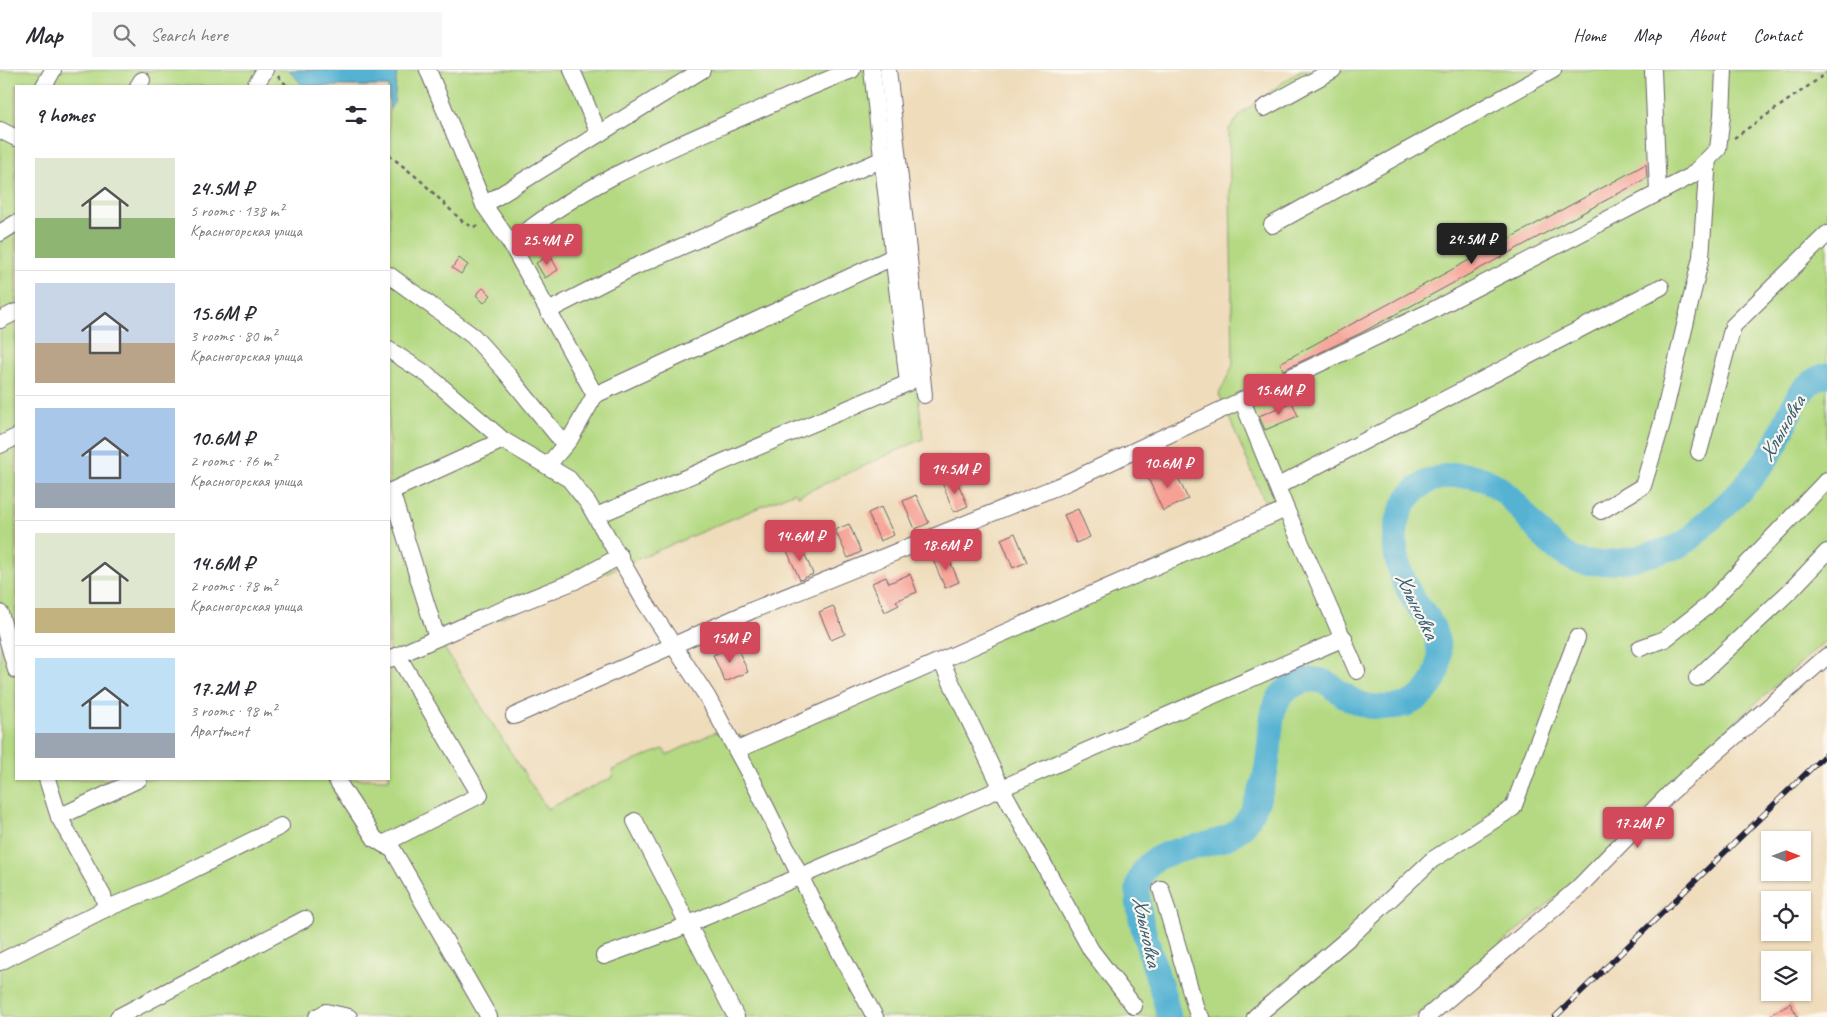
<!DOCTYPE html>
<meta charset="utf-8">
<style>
:root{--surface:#fff;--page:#f7f7f7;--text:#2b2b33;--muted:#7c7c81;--line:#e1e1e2;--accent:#d1495b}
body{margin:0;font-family:Caveat,sans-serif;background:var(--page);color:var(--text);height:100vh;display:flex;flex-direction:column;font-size:19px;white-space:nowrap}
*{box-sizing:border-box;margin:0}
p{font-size:16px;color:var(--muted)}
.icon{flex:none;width:28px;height:28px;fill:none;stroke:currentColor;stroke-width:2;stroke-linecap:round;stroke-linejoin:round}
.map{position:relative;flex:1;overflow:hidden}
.side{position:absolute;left:15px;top:15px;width:375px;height:695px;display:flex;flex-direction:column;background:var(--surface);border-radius:0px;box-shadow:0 1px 4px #0004}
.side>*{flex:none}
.needle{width:32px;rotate:90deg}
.buttons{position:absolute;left:1761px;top:761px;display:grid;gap:10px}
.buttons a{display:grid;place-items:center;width:50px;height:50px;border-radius:0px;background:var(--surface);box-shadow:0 1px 4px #0004;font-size:25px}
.price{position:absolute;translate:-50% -42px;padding:0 11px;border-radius:5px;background:var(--accent);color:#fff;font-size:16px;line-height:32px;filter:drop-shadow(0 1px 2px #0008)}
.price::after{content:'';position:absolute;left:50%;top:30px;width:15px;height:11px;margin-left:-8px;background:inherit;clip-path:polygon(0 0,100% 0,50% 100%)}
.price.active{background:#222;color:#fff}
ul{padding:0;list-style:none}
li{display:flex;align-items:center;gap:15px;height:125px;padding:0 20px}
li+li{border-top:1px solid var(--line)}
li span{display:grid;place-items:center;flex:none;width:140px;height:100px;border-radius:0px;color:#555}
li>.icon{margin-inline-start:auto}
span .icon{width:60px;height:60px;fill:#fffc;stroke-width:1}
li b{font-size:21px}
h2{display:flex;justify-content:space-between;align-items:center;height:60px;padding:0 20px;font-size:21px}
header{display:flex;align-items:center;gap:30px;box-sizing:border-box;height:70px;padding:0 25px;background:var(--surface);border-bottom:1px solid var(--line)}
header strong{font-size:24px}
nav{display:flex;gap:28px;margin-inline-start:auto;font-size:18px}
.search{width:350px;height:45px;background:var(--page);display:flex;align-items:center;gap:12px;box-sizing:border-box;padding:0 18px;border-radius:0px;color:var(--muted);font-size:19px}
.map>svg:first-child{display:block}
</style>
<header>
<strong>Map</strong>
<div class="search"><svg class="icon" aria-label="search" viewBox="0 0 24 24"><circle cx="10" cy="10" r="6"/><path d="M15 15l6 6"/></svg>Search here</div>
<nav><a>Home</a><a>Map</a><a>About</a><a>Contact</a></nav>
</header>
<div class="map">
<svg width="1827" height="947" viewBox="0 0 1827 947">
<rect width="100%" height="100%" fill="#fbf7ec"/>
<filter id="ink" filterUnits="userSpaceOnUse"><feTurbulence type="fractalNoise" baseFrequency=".02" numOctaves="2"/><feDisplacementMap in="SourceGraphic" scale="10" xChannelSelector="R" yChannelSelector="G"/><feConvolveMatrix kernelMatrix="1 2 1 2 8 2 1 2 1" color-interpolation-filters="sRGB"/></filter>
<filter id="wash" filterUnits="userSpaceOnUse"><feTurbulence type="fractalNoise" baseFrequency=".0096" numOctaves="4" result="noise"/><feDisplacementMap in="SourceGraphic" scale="20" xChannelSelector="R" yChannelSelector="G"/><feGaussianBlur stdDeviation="1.12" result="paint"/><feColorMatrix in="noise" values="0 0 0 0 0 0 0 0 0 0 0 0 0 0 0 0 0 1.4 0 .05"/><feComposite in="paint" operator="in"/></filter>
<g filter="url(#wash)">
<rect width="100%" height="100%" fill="#efdcbb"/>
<path fill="#b4d982" stroke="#6b7e5e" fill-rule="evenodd" d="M0 0H884L923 369 798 426 795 422 441 573 547 739 613 707 612 700 663 679 667 685 715 662 756 668 1269 442 1219 324 1233 295 1229 59 1243 42 1300 0H1827V569L1726 660 1588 800 1415 947H0ZM16 16H389V709H16Z"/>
<polygon fill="#55b2d3" stroke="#3c6a87" points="289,0 397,0 394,33 389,40 389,16 303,16"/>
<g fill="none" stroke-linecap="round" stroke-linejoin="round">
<path stroke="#55b2d3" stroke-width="25" d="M1169 947C1162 911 1135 851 1138 818 1144 766 1216 788 1244 755 1259 736 1267 703 1269 680 1272 654 1268 624 1299 613 1326 602 1333 621 1352 630 1371 640 1404 641 1421 626 1445 605 1443 574 1428 548 1423 541 1416 535 1412 527 1396 499 1389 468 1402 439 1408 425 1420 413 1435 409 1513 386 1523 468 1575 490 1589 496 1626 491 1640 487 1654 483 1672 480 1684 473 1691 469 1698 461 1704 455 1729 433 1753 410 1771 382 1789 356 1791 314 1827 305"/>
</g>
<g id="blocks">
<g fill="#f6a195">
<polygon points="1646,94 1647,108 1361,263 1283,300 1280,293"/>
<polygon points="550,185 558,200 545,208 536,193"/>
<polygon points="459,188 468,195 461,204 452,198"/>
<polygon points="483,218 491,225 484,233 476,225"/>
<polygon points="1292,332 1298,346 1265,360 1259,346"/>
<polygon points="1173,397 1188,429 1163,441 1148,408"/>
<polygon points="955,407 968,436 954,442 942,413"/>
<polygon points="916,425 929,453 915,459 903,431"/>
<polygon points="881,437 894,465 880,471 868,443"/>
<polygon points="1078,439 1090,467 1076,473 1064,445"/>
<polygon points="849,454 861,482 848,488 835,460"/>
<polygon points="1015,463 1027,492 1013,498 1001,469"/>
<polygon points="801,475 813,504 800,510 787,481"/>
<polygon points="947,484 959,512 945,518 933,490"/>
<polygon points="910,504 917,522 896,531 899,535 885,542 872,513 886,507 889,513"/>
<polygon points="833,536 845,564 831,570 819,542"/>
<polygon points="736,575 748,602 725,612 713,585"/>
<polygon points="1790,933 1798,947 1767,947"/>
</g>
</g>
</g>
<g filter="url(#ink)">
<use href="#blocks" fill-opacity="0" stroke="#6a6368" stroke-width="1"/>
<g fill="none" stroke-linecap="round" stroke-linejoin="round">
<g stroke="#6a6368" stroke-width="18">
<g id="minor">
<polyline points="428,0 484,135 511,174 595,325 570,369 548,395"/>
<polyline points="572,0 599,64"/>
<polyline points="888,0 924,325"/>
<polyline points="1653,0 1658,123"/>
<polyline points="44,16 53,0"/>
<polyline points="138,16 142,10"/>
<polyline points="255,16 265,0"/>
<polyline points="1264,38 1333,0"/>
<polyline points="0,60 16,68"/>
<polyline points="484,135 702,0"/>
<polyline points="1272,155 1553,0"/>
<polyline points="0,163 16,153"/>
<path d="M511 174C576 118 655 85 733 51 773 34 812 15 852 0"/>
<polyline points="389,205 473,266 504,300 565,375"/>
<polyline points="548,241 632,198 883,89"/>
<polyline points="0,250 16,242"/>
<polyline points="389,280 428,305 503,370 569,409 588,433 645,532 708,628 752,709 821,848 875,947"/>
<polyline points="595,325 893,187"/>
<polyline points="1242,330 1286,439 1357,601"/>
<polyline points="0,375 16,367"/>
<polyline points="1699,382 1733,256 1827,164"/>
<polyline points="1278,416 1661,217"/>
<polyline points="391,421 437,568"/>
<polyline points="389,422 503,370"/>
<polyline points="1601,441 1643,416 1662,353 1701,187 1708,89"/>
<polyline points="596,446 908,313 872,0"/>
<polyline points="0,543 16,600"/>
<polyline points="1640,578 1665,569 1706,537 1827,410"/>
<polyline points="390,589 482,548 575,511 620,486"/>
<polyline points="941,591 1002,719 1091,880 1134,936"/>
<polyline points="1697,608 1792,519 1827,482"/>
<polyline points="514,646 753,540 1066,413 1431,241 1691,106 1718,79 1722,45 1724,0"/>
<polyline points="737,680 1286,439"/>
<polyline points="47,709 59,747"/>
<polyline points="336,709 375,769 393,780 489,947"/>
<polyline points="635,751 736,947"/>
<polyline points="383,774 480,725 398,586"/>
<polyline points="1161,819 1198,946 1201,947"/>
<polyline points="103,840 156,818 281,756"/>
<polyline points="604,886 675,860 801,806 1344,568"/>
<polyline points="0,892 103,840 105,834 103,826 59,747 139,709"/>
<polyline points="118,947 305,849"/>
<polyline points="317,947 326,942 349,947"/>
<polyline points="1255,947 1351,866 1432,790 1513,738 1577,568"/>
<polyline points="1427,947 1578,818 1670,723 1827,586"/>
</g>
</g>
<g stroke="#6a6368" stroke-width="2.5" stroke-dasharray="4 4" stroke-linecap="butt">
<polyline points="278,6 287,16"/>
<polyline points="1734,68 1827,3"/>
<polyline points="389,85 420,110 463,152 473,157 479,155"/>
</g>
<use href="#minor" stroke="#fff" stroke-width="16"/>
<g stroke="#22223b" stroke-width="5.5">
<polyline id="rail" points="1555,947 1827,683"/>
</g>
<use href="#rail" stroke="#fbf7ec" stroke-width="4" stroke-dasharray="11" stroke-linecap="butt"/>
</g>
</g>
<g text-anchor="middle" stroke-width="4.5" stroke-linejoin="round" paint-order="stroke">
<g font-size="22" font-style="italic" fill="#365c78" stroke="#fbf7ec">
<text transform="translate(1781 358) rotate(-60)" y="8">Хлыновка</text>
<text transform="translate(1418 535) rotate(64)" y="8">Хлыновка</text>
<text transform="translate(1148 861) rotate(78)" y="8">Хлыновка</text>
</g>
</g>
</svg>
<div class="buttons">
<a><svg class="needle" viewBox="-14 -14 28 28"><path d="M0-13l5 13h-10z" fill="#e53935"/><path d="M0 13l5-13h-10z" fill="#7c7c81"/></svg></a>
<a><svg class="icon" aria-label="locate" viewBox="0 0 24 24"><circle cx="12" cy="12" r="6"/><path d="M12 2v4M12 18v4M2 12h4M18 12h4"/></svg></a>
<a><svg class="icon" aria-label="layers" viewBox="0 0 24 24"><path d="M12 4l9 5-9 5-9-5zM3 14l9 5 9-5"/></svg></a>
</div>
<b class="price active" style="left:1472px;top:195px">24.5M ₽</b>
<b class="price" style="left:547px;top:196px">25.4M ₽</b>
<b class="price" style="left:1279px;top:346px">15.6M ₽</b>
<b class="price" style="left:1168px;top:419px">10.6M ₽</b>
<b class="price" style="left:955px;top:425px">14.5M ₽</b>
<b class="price" style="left:800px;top:492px">14.6M ₽</b>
<b class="price" style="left:946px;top:501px">18.6M ₽</b>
<b class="price" style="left:730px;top:594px">15M ₽</b>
<b class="price" style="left:1638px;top:779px">17.2M ₽</b>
<section class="side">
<h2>9 homes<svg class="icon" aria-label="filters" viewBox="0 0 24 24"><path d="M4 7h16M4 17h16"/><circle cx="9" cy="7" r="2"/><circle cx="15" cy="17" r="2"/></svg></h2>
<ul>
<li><span style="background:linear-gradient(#dfe7d0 60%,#8fb573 0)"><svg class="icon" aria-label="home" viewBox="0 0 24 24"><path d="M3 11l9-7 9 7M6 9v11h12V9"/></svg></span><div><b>24.5M ₽</b><p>5 rooms · 138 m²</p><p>Красногорская улица</p></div></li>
<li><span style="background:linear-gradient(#c9d6e8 60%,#b9a48a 0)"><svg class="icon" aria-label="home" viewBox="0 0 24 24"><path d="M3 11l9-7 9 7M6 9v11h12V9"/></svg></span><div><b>15.6M ₽</b><p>3 rooms · 80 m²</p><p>Красногорская улица</p></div></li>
<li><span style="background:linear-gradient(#a9c7e8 75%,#9aa5b1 0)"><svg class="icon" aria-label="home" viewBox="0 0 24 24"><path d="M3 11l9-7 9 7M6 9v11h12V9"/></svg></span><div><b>10.6M ₽</b><p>2 rooms · 76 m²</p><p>Красногорская улица</p></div></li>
<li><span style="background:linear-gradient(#dfe7d0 75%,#c2b280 0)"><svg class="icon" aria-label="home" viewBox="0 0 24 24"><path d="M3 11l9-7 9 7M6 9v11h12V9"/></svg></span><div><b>14.6M ₽</b><p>2 rooms · 78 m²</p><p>Красногорская улица</p></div></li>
<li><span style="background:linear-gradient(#bfe0f5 75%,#9aa5b1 0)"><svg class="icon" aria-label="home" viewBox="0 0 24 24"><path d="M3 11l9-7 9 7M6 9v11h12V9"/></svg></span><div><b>17.2M ₽</b><p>3 rooms · 98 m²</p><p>Apartment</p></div></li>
</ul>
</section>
</div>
